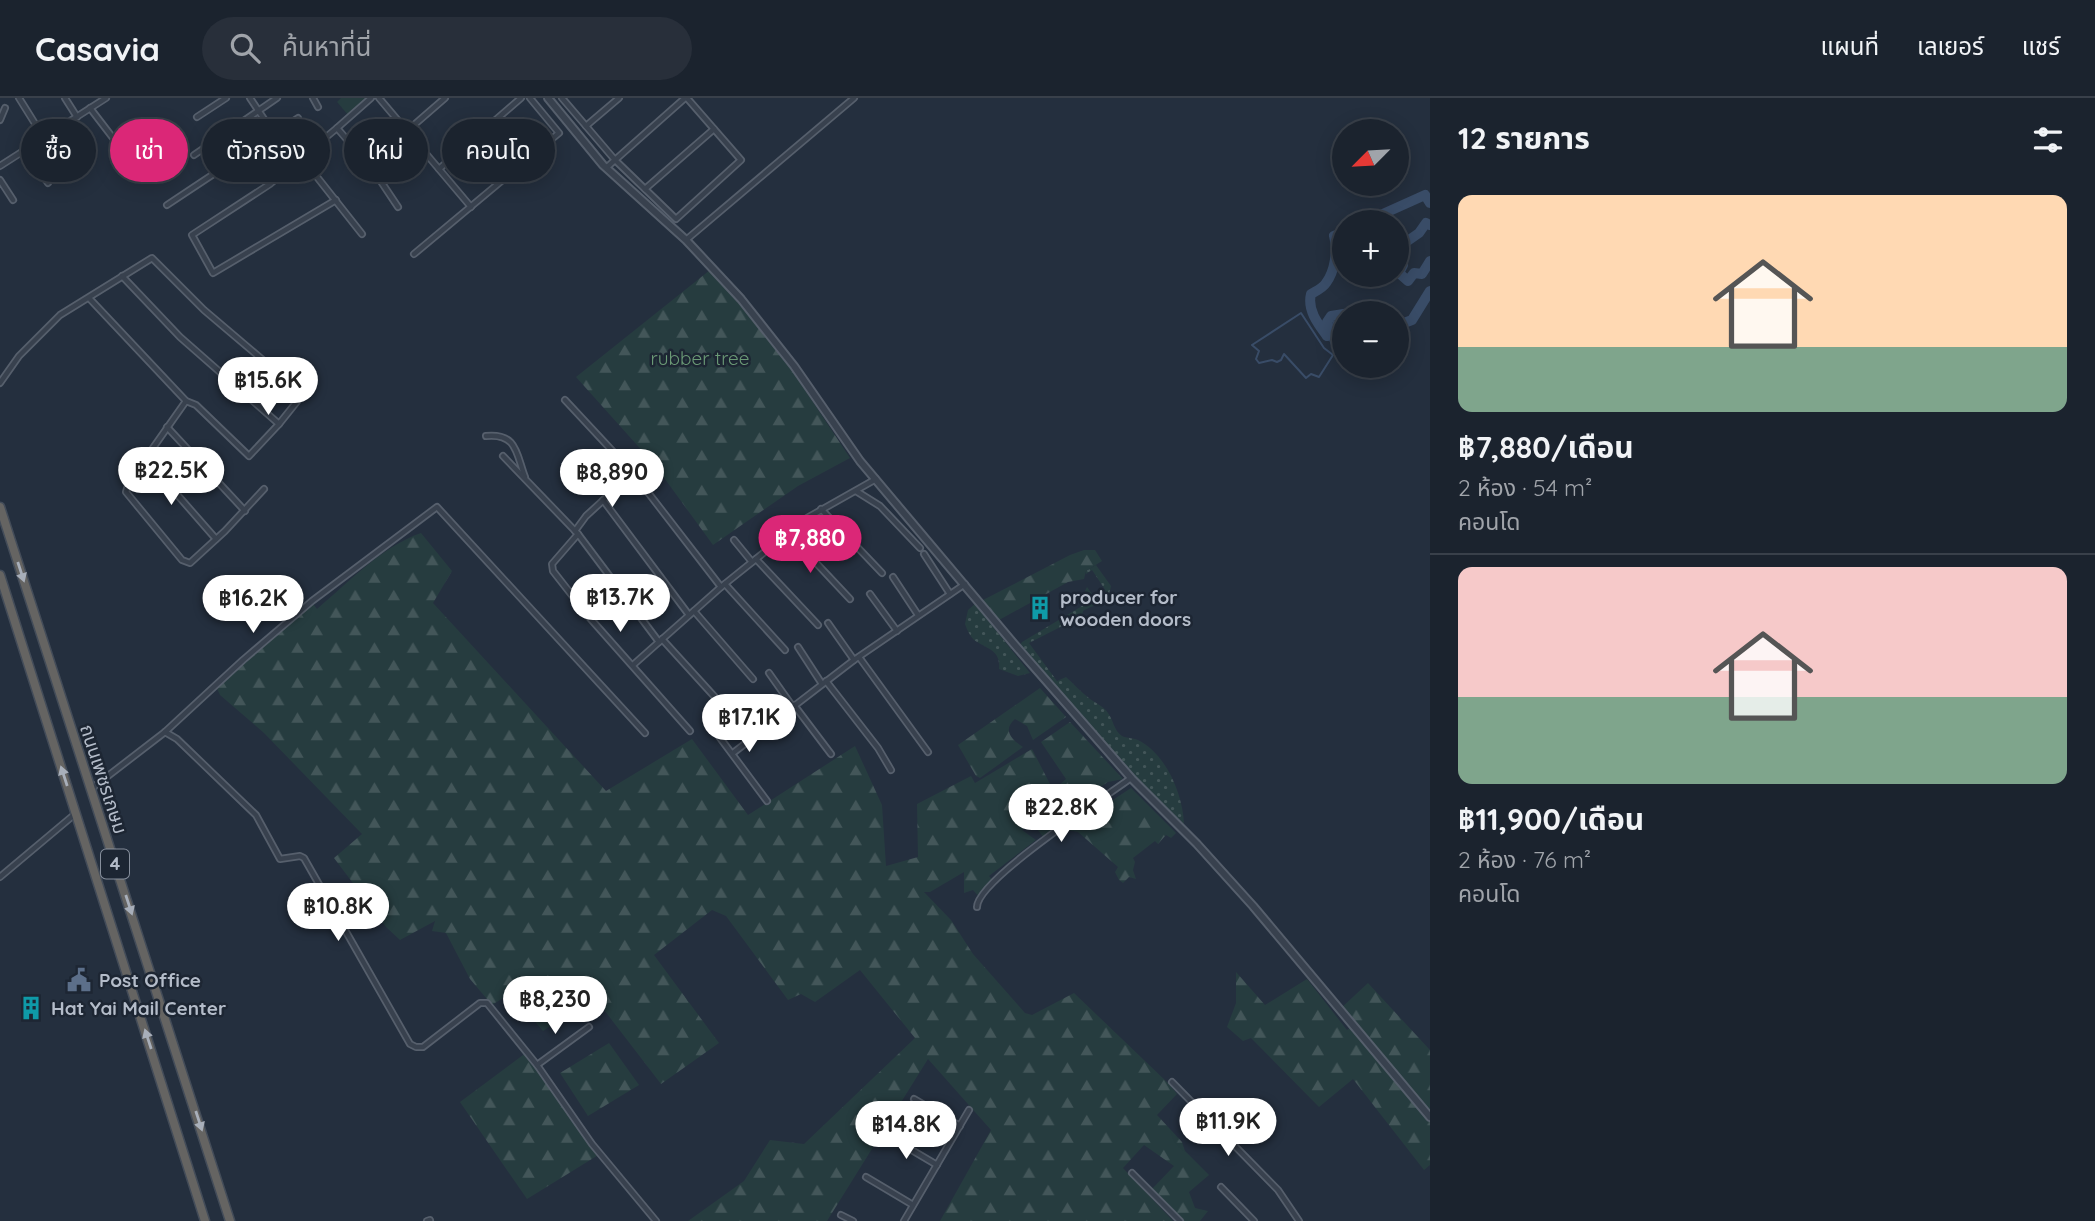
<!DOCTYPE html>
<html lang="th">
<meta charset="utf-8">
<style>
:root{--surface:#1b232e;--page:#282f3a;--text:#f1f3f6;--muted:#a0a4aa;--line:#39404a;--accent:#db2777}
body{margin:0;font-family:Quicksand,"Noto Sans Thai",sans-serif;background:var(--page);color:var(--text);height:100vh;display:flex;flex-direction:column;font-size:26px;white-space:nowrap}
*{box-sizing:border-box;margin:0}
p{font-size:23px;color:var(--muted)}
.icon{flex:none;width:38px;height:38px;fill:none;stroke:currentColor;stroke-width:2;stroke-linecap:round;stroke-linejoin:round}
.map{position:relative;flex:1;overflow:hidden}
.side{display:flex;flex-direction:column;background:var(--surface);width:665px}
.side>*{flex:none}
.guide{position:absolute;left:21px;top:21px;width:665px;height:63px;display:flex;gap:14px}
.needle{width:46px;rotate:246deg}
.fabs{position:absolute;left:1332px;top:21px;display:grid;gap:14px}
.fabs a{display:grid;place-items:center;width:77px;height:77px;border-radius:50%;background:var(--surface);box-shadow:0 4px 18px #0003,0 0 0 2px var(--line);font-size:35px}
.price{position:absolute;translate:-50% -60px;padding:0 16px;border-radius:24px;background:#fff;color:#222;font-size:23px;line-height:46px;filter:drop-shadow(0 2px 4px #0008)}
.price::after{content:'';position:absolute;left:50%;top:42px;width:21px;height:16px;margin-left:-10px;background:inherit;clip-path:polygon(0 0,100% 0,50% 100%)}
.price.active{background:var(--accent);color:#fff}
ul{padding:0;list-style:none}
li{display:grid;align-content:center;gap:14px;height:371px;padding:0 28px}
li+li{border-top:2px solid var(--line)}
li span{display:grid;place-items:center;height:217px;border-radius:14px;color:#555}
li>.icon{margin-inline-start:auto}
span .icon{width:126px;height:126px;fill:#fffc;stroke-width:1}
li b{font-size:30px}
h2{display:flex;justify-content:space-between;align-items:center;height:84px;padding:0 28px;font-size:30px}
.pill{padding:0 24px;border-radius:32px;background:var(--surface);box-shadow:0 4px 18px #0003,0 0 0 2px var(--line);font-size:24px;line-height:63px}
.pill.active{background:var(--accent);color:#fff}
header{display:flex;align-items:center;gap:42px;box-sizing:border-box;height:98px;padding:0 35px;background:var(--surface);border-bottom:2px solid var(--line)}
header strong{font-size:33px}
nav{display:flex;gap:38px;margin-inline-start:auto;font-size:24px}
.search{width:490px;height:63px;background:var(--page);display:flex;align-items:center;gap:18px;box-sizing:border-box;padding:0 24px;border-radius:38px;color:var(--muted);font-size:26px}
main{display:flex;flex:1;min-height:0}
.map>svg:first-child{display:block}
</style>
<header>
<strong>Casavia</strong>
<div class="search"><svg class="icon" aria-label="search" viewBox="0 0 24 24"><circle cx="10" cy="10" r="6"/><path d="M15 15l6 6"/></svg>ค้นหาที่นี่</div>
<nav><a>แผนที่</a><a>เลเยอร์</a><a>แชร์</a></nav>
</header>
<main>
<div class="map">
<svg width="1430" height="1123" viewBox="0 0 1430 1123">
<defs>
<pattern id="grass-dots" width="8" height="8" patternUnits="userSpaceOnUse" patternTransform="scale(1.75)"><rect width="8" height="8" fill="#263c3f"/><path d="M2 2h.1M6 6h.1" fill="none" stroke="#435659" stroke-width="1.8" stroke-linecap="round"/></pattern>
<pattern id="forest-firs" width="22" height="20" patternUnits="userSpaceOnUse" patternTransform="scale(1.75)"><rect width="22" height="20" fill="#263c3f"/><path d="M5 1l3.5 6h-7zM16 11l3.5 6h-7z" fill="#435659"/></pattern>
</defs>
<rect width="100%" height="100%" fill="#242f3e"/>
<g fill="url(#grass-dots)">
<path d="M1096 467 1111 488C1108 507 1096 505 1083 513L1082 518 1029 545 1057 583 1066 579C1074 586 1082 595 1090 601 1097 606 1103 608 1108 615 1113 621 1114 633 1122 638 1126 640 1133 640 1138 642 1166 656 1183 696 1184 726L1130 674 1020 547 1022 544 1087 505 1082 499 1087 489 1095 500 1106 493 1092 472 1086 476V473Z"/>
<path d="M975 506 1030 575 1018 578 999 571C1001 552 987 551 974 542 970 538 967 532 965 526L968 512Z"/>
</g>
<g fill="url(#forest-firs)">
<polygon points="710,172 753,221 793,274 850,360 798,388 713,447 654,366 576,279"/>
<path d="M421 435 452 473 433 505 606 693 692 641 748 717 855 648 882 707 886 768 918 759 917 706 971 678 975 685 1032 651 1050 686 1057 689 1066 681 1041 644 1070 624 1123 681 1108 684 1100 689 1091 708 1044 740 1031 723 1022 732 1036 742 989 778 996 786 980 800 973 792 964 795V774L930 794H924L951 822 973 856 1025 915 1032 917 1074 895 1168 985 1177 996 1157 1017 1182 1044 1185 1053 1209 1077 1189 1094 1195 1110 1208 1113 1200 1123H1183L1151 1092 1174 1068 1144 1047 1123 1070 1173 1123H940L991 1032 928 961 827 1123H688L744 1083 770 1042 804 1046 915 940 860 872 815 904 801 896 788 902 726 818 712 812 654 857 719 945 661 986 601 908 597 897 543 933 511 895 492 907 470 881 446 835 432 833 435 823 400 842 386 829 334 760 362 736 264 635 220 597 215 586 313 506 317 511C349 484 381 449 421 435Z"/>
<polygon points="1084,452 1095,452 1102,463 1086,473 1084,481 1068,484 999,522 983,502 1070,457"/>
<path d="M1040 590 1066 619 1033 642 1027 628 1015 621C1002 632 1012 642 1023 649L980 680 976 678 958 647Z"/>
<polygon points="1131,690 1176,735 1171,740 1166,737 1158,746 1155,743 1133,760 1135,764 1133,772 1136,781 1129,779 1123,785 1119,782 1115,774 1118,769 1078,734 1067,732"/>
<polygon points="1236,874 1265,907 1307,881 1347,932 1353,928 1340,911 1368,885 1430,952 1430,1067 1424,1072 1353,981 1319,1009 1251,940 1243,943 1227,929 1236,905"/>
<polygon points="609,945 639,987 588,1018 560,975"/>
<polygon points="527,954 600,1056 527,1101 460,1004"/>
</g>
<polygon fill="#263c3f" points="341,0 368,0 348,17 337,4"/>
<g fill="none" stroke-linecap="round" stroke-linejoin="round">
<g stroke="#394c67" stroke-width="2">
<polygon points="1301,215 1324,250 1333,257 1319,279 1311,276 1306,280 1284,256 1281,262 1277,264 1272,262 1259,265 1256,261 1259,253 1252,247"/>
<polyline points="1344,220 1334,224 1328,236 1332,247 1344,258"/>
</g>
<g stroke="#394c67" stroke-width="10">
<polyline points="1365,124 1425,97 1430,105"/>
<polyline points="1396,151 1419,135 1426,125 1430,127"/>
<polyline points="1396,159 1403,154 1403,167 1399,175 1408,183 1414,175 1422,176 1430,163"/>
<polyline points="1396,228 1412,222 1430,193"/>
<path d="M1327 238C1318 226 1307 212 1311 196 1316 193 1323 190 1326 185 1335 173 1338 152 1334 138L1344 134"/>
<polyline points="1327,238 1327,224 1331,218 1350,215"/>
</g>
<g stroke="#565f6c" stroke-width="8">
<g id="minor">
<polyline points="19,0 44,40"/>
<polyline points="65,0 77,19"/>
<polyline points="250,0 274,36"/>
<polyline points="313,0 318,9"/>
<polyline points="379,0 471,109"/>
<polyline points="562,0 615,62 676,121 741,62 687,0"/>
<polyline points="90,10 123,53"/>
<polyline points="197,19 226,0"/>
<polyline points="0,22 5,10"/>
<polyline points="586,28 619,0"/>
<polyline points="337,30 371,0"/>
<polyline points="56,32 83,71"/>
<polyline points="407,33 445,0"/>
<polyline points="26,52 48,85"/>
<polyline points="194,57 277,0"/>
<polyline points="302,60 362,136"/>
<polyline points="0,68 106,0"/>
<polyline points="606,70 685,0"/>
<polyline points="439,71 521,0"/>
<polyline points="0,82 13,102"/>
<polyline points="645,91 714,31"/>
<polyline points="336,102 213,175 192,137 270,86 337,30 374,73 398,109"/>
<polyline points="167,107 298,20"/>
<polyline points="686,142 854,0"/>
<polyline points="414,156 559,35 530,0"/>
<polyline points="122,178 180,239 279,326"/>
<polyline points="0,285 19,258 60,217 152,160 204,212 303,296 279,326 249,358 196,307 186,303 89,200"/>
<polyline points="565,302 633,375 721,489"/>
<polyline points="186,303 129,384 126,394 182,462 190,465 225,433 264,391"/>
<polyline points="167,329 245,413"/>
<path d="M486 338C517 335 516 355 525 379"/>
<polyline points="503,358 578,436 659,544"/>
<polyline points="146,361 216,441"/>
<polyline points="856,393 880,408 920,450"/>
<polyline points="603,402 689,517"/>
<polyline points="821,411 882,475"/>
<polyline points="575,433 586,418 633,375"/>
<polyline points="788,435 850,501"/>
<polyline points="578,436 552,466 553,473 589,519 690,633"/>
<polyline points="734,442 752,464"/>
<polyline points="924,456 950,496"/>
<polyline points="756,461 818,527"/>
<polyline points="893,479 918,517"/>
<polyline points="725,486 785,552"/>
<polyline points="870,496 897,533"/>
<polyline points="694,513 753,581"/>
<polyline points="828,525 854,562"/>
<polyline points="662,541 723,608"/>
<polyline points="798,549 822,586"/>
<polyline points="859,559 928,654"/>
<polyline points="633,567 721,489 807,420 876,381"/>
<polyline points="769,575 793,609"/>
<polyline points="826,583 878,650 891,672"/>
<polyline points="738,601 762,632"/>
<polyline points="794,607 831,656"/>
<polyline points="709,625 767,703"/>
<polyline points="165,634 177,641 256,717 280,761 300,758 304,760 410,946 416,949 423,949 480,905 487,905 537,967 592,1046 656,1123"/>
<polyline points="733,655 854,562 965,486"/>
<polyline points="91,691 165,634 243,562 312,503 437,409 645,635"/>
<polyline points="0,779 75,716"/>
<path d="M977 809C977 782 1104 700 1131 680"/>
<polyline points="537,967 589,929"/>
<polyline points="1172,984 1278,1092 1299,1123"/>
<polyline points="914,1001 960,1028"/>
<polyline points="888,1038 937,1067"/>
<polyline points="1132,1075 1180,1123"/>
<polyline points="866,1079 913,1107"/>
<polyline points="1221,1089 1254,1123"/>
<polyline points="841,1117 853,1123"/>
<polyline points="427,1123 430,1122"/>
<polyline points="904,1123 969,1012"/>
</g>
</g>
<g stroke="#565f6c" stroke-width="10">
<polyline id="tertiary" points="548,0 603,67 686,142 741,201 794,268 860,363 1014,546 1132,681 1197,746 1253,808 1430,1019"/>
</g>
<g stroke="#434c59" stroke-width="11">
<g id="trunk">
<polyline points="0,409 230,1123"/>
<polyline points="0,477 205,1123"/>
</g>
</g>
<use href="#minor" stroke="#38414e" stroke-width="4.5"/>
<use href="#tertiary" stroke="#38414e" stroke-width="6"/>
<use href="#trunk" stroke="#656462" stroke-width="8"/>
</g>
<defs><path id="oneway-solid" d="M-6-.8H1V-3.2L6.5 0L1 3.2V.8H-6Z" transform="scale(1.75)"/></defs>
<g fill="#a8afba">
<use href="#oneway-solid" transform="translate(21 474) rotate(72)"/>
<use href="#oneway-solid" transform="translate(64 678) rotate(-108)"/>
<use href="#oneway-solid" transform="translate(129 807) rotate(72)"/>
<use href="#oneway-solid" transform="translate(148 941) rotate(-108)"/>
<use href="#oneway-solid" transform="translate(199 1023) rotate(72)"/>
</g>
<defs>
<g id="building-bare" transform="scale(1.89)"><path d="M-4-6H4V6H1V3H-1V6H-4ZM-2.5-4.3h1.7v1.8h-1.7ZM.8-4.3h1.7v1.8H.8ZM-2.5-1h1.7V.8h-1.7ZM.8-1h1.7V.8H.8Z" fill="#0f9aa8" stroke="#1d2633" stroke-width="2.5" paint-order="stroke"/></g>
<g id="civic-bare" transform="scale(1.89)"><path d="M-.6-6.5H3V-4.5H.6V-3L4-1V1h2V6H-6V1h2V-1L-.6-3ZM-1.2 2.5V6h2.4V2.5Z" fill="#5c6f8a" stroke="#1d2633" stroke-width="2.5" paint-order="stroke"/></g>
</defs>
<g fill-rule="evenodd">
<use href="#building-bare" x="1040" y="510"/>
<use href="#civic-bare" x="79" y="882"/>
<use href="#building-bare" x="31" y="910"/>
</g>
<g text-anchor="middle" stroke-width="5" stroke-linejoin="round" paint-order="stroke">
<rect fill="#1d2633" stroke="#878f9c" stroke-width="2" x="101" y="751.5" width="28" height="29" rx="5"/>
<g font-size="18" font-weight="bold" fill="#b4bcc9">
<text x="115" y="772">4</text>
</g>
<g font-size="19" fill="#6b9a76" stroke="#1d2633">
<text x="700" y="267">rubber tree</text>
</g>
<g font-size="19" font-weight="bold" fill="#b4bcc9" stroke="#1d2633" text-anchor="start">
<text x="1060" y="506">producer for<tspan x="1060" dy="22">wooden doors</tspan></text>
<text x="99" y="889">Post Office</text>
<text x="51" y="917">Hat Yai Mail Center</text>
</g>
<g font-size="19" fill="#b4bcc9" stroke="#1d2633">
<text transform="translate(104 681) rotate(72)" y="7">ถนนเพชรเกษม</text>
</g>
</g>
</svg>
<div class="fabs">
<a><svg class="needle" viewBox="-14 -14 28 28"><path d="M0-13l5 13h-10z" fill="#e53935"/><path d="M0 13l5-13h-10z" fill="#a0a4aa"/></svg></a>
<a>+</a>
<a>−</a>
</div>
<b class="price" style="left:268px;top:319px">฿15.6K</b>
<b class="price" style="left:171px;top:409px">฿22.5K</b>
<b class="price" style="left:612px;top:411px">฿8,890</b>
<b class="price active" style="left:810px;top:477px">฿7,880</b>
<b class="price" style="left:620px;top:536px">฿13.7K</b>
<b class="price" style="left:253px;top:537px">฿16.2K</b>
<b class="price" style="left:749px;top:656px">฿17.1K</b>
<b class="price" style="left:1061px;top:746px">฿22.8K</b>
<b class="price" style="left:338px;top:845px">฿10.8K</b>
<b class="price" style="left:555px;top:938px">฿8,230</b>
<b class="price" style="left:1228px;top:1060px">฿11.9K</b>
<b class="price" style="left:906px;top:1063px">฿14.8K</b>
<div class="guide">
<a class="pill">ซื้อ</a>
<a class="pill active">เช่า</a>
<a class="pill">ตัวกรอง</a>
<a class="pill">ใหม่</a>
<a class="pill">คอนโด</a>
</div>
</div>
<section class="side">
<h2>12 รายการ<svg class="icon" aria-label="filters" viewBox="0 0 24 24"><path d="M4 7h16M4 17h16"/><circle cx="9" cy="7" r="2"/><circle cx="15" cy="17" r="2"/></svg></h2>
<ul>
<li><span style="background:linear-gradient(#ffd9b3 70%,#7fa58c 0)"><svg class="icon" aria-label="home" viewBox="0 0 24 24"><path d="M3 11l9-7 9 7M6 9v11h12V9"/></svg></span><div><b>฿7,880/เดือน</b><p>2 ห้อง · 54 m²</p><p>คอนโด</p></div></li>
<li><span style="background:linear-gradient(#f6c9c9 60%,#7fa58c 0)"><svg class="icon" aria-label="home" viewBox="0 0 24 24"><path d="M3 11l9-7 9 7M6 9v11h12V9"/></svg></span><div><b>฿11,900/เดือน</b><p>2 ห้อง · 76 m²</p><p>คอนโด</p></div></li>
</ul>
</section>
</main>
